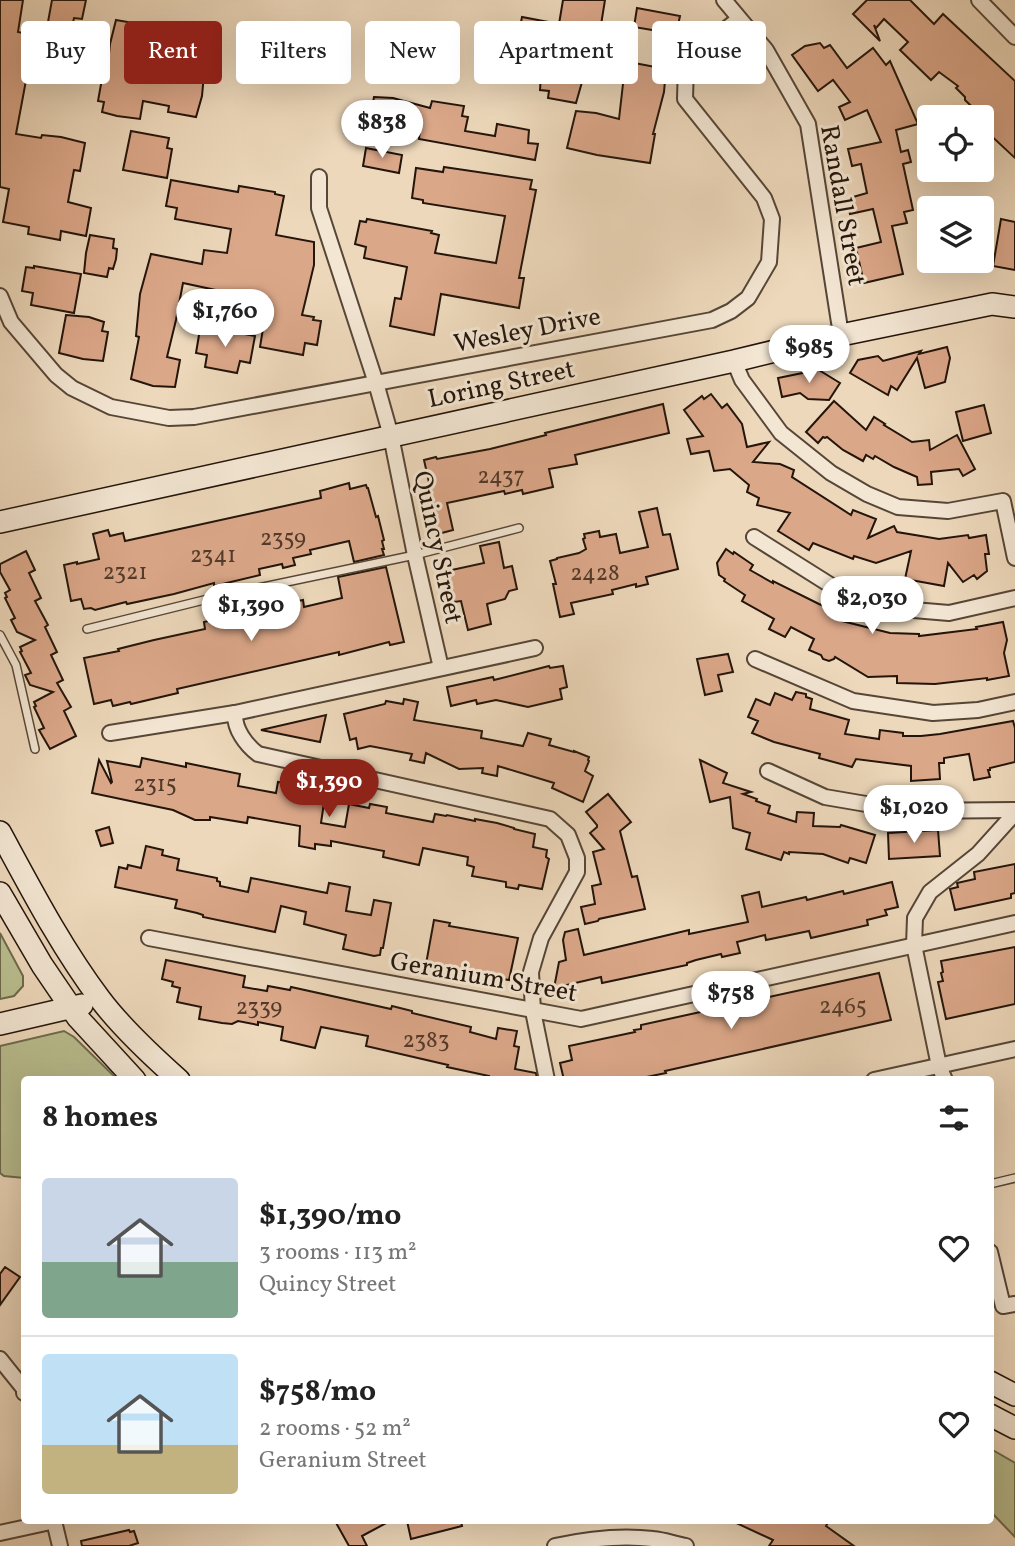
<!DOCTYPE html>
<meta charset="utf-8">
<style>
:root{--surface:#fff;--page:#f6f6f6;--text:#222;--muted:#767676;--line:#e0e0e0;--accent:#8f2418}
body{margin:0;font-family:Vollkorn,serif;background:var(--page);color:var(--text);height:100vh;display:flex;flex-direction:column;font-size:26px;white-space:nowrap}
*{box-sizing:border-box;margin:0}
p{font-size:23px;color:var(--muted)}
.icon{flex:none;width:38px;height:38px;fill:none;stroke:currentColor;stroke-width:2;stroke-linecap:round;stroke-linejoin:round}
.map{position:relative;flex:1;overflow:hidden}
.side{position:absolute;left:21px;top:1076px;width:973px;height:448px;display:flex;flex-direction:column;background:var(--surface);border-radius:7px;box-shadow:0 7px 28px #0002}
.side>*{flex:none}
.hud{position:absolute;left:21px;top:21px;width:973px;height:63px;display:flex;gap:14px}
.fabs{position:absolute;left:917px;top:105px;display:grid;gap:14px}
.fabs a{display:grid;place-items:center;width:77px;height:77px;border-radius:7px;background:var(--surface);box-shadow:0 7px 28px #0002;font-size:35px}
.price{position:absolute;translate:-50% -60px;padding:0 16px;border-radius:24px;background:#fff;color:#222;font-size:23px;line-height:46px;filter:drop-shadow(0 2px 4px #0008)}
.price::after{content:'';position:absolute;left:50%;top:42px;width:21px;height:16px;margin-left:-10px;background:inherit;clip-path:polygon(0 0,100% 0,50% 100%)}
.price.active{background:var(--accent);color:#fff}
ul{padding:0;list-style:none}
li{display:flex;align-items:center;gap:21px;height:175px;padding:0 21px}
li+li{border-top:2px solid var(--line)}
li span{display:grid;place-items:center;flex:none;width:196px;height:140px;border-radius:7px;color:#555}
li>.icon{margin-inline-start:auto}
span .icon{width:84px;height:84px;fill:#fffc;stroke-width:1}
li b{font-size:30px}
h2{display:flex;justify-content:space-between;align-items:center;height:84px;padding:0 21px;font-size:30px}
.pill{padding:0 24px;border-radius:7px;background:var(--surface);box-shadow:0 7px 28px #0002;font-size:24px;line-height:63px}
.pill.active{background:var(--accent);color:#fff}
.map>svg:first-child{display:block}
</style>
<div class="map">
<svg width="1015" height="1546" viewBox="0 0 1015 1546">
<rect width="100%" height="100%" fill="#edd8bb"/>
<filter id="stains"><feTurbulence type="fractalNoise" baseFrequency=".00286" numOctaves="4"/><feColorMatrix values="0 0 0 0 .2 0 0 0 0 .09 0 0 0 0 .02 0 0 0 .5 -.17"/></filter>
<radialGradient id="worn" r=".72"><stop offset=".6" stop-color="#630" stop-opacity="0"/><stop offset="1" stop-color="#630" stop-opacity=".3"/></radialGradient>
<g fill="#b9be8f" stroke="#6e6a4d" stroke-width="2">
<polygon points="0,933 23,976 23,986 14,996 0,999"/>
<polygon points="64,1031 74,1037 118,1080 24,1080 24,1178 4,1176 0,1173 0,1046"/>
<polygon points="991,1449 1015,1463 1015,1537 991,1512"/>
</g>
<g fill="#dba789" stroke="#24150b" stroke-width="2">
<polygon points="0,0 23,0 18,32 42,37 43,33 46,33 52,0 86,0 82,19 74,18 69,41 77,43 72,68 51,64 30,59 16,134 41,138 42,135 61,137 85,143 80,171 74,170 68,202 91,208 86,236 61,231 60,240 28,234 29,227 3,222 9,189 0,187"/>
<polygon points="563,0 605,0 600,31 636,37 631,62 585,53 582,82 576,103 548,98 549,91 540,90 541,74 548,48 517,42 522,17 559,24"/>
<polygon points="867,0 910,0 934,24 943,14 1015,81 1015,158 986,131 991,125 965,100 965,97 956,88 958,86 939,72 931,80 900,50 908,42 884,19 876,28 874,25 880,41 853,14"/>
<polygon points="637,8 680,16 676,34 634,27"/>
<polygon points="116,20 145,25 144,31 154,33 147,69 174,74 176,68 204,74 202,96 196,117 168,112 169,106 143,101 140,119 117,116 102,112 104,102 98,101 103,73 107,73 110,44"/>
<polygon points="431,23 437,23 439,44 407,47 406,31 418,30 418,24"/>
<polygon points="490,29 514,33 505,77 482,73 483,64 480,63 480,50 485,37 488,38"/>
<polygon points="820,43 824,48 830,45 847,68 873,48 886,65 890,61 918,124 896,130 901,152 908,150 911,162 903,164 913,210 904,212 907,223 892,226 903,274 864,283 856,248 881,242 873,209 850,214 846,199 867,193 861,164 852,166 848,149 881,142 867,110 845,120 839,107 850,102 833,80 818,91 792,55 805,46"/>
<polygon points="629,62 666,69 664,92 653,134 655,134 650,163 597,155 567,148 576,111 596,113 619,119 623,84"/>
<polygon points="374,97 393,98 430,108 432,101 464,106 462,116 468,117 465,131 495,136 497,124 529,130 528,143 538,144 535,160 419,139 420,130 388,128 369,123"/>
<polygon points="131,131 169,138 167,148 172,149 167,178 123,170"/>
<polygon points="366,148 402,155 399,173 363,166"/>
<polygon points="444,167 532,180 530,189 536,190 519,278 524,278 519,308 441,294 434,335 390,326 395,298 401,299 407,267 364,258 366,247 355,244 360,221 366,222 367,219 432,231 431,233 439,235 435,253 496,263 505,216 423,203 423,200 412,198 416,168 443,172"/>
<polygon points="171,180 238,192 239,186 275,192 275,194 284,196 276,235 314,242 314,265 302,315 314,317 313,320 321,321 317,345 305,343 303,355 260,347 268,298 239,295 183,283 176,320 167,357 180,360 175,387 153,386 131,379 139,337 136,336 140,294 151,254 202,264 204,250 227,253 231,229 175,219 177,208 166,206"/>
<polygon points="1001,219 1015,222 1015,270 993,266"/>
<polygon points="90,235 114,239 113,248 117,249 116,259 113,269 109,268 107,277 84,273 86,253"/>
<polygon points="34,266 81,274 74,313 31,305 33,293 22,291 26,267 34,268"/>
<polygon points="66,315 89,317 104,322 102,331 108,332 103,361 83,359 59,353"/>
<polygon points="208,327 255,336 250,363 240,361 237,373 205,367 207,355 196,353 200,329 207,330"/>
<polygon points="947,347 950,358 945,382 925,388 917,358 897,390 891,386 888,395 850,373 858,360 878,356 883,361 921,351 919,354"/>
<polygon points="814,367 840,383 829,400 808,399 800,393 782,397 778,378 812,371"/>
<polygon points="711,394 722,408 727,404 742,424 747,447 769,442 753,462 780,464 794,470 792,477 851,515 853,510 876,519 868,538 894,526 897,532 939,539 968,535 969,538 986,535 989,554 985,554 987,571 977,579 974,575 963,582 948,563 944,586 905,579 911,551 876,563 854,556 853,559 813,543 809,550 778,531 790,513 757,505 759,498 747,492 749,485 730,469 714,471 709,451 691,454 687,439 703,436 684,410 702,396 704,399"/>
<polygon points="834,401 866,430 874,417 885,424 884,425 912,442 929,440 930,450 957,435 975,469 963,476 959,469 931,472 932,484 918,485 917,477 894,467 875,456 873,459 866,455 863,461 843,450 827,437 825,438 823,437 818,443 806,432"/>
<polygon points="663,404 669,433 575,455 577,464 549,469 553,487 523,494 522,490 505,494 504,491 447,503 453,530 438,534 434,518 437,518 424,460 436,457 437,459 490,449 546,435 545,433"/>
<polygon points="984,405 991,433 963,441 956,412"/>
<polygon points="349,483 350,489 366,485 367,488 368,488 376,517 378,516 384,540 382,541 384,549 382,549 384,555 354,562 349,541 310,550 311,554 293,558 295,565 283,568 282,564 259,569 260,575 214,586 214,583 174,594 127,604 126,602 95,610 91,608 84,609 81,599 71,601 64,565 77,562 77,564 99,559 93,534 108,530 110,536 123,533 125,541 321,498 320,491"/>
<polygon points="657,508 663,535 670,534 678,569 646,577 648,584 636,587 636,584 612,590 613,594 571,603 574,614 560,617 553,584 556,584 550,561 557,559 557,558 579,553 586,549 583,539 585,538 584,534 599,531 600,537 616,534 620,553 648,547 639,512"/>
<polygon points="499,542 504,568 512,566 517,589 509,591 505,599 487,604 491,624 468,630 461,601 454,602 447,571 484,563 480,546"/>
<polygon points="726,549 733,554 734,552 753,565 750,570 773,583 773,581 819,604 845,615 842,621 890,633 919,634 919,636 977,629 976,627 1003,622 1007,640 1004,653 1009,676 987,680 987,678 935,684 897,683 897,676 868,677 835,657 834,659 829,661 823,659 821,655 809,650 814,639 791,627 785,637 769,629 774,619 742,601 745,595 724,581 725,579 719,575 717,563"/>
<polygon points="26,551 35,570 29,573 41,598 35,601 48,625 45,627 57,652 51,655 63,680 57,683 71,707 64,711 76,736 50,749 39,730 44,728 34,707 36,706 34,702 53,692 30,685 25,675 31,673 20,652 22,651 20,647 35,640 17,632 11,620 15,618 5,598 7,597 5,593 10,590 0,572 0,564"/>
<polygon points="386,567 404,642 390,645 389,642 339,655 339,652 177,689 178,693 131,704 130,702 113,706 111,700 94,704 84,658 119,651 118,649 154,640 205,629 204,622 217,619 218,625 277,612 275,606 303,600 304,607 342,598 338,577"/>
<polygon points="728,654 733,672 718,675 722,691 705,695 697,659"/>
<polygon points="549,666 550,668 563,666 567,687 560,689 562,699 528,707 496,700 477,704 476,700 451,706 447,687 493,677 494,680"/>
<polygon points="796,692 806,694 806,697 812,699 810,709 849,720 845,734 879,739 880,730 903,733 903,736 921,736 940,734 1013,721 1015,728 1015,762 990,768 990,770 988,770 990,777 974,780 969,754 944,758 944,763 939,763 940,779 911,781 911,766 856,759 852,767 819,758 820,754 774,742 752,733 758,721 748,717 756,699 770,705 775,693 792,700"/>
<polygon points="404,699 418,702 414,720 482,731 481,738 523,746 528,733 551,739 549,745 574,752 574,751 589,757 588,760 589,761 585,771 593,776 583,802 552,788 554,783 498,766 497,776 482,773 483,768 459,769 426,753 424,763 410,760 412,754 370,746 358,749 356,738 350,740 344,714 385,704 386,701 403,704"/>
<polygon points="326,715 320,742 261,730"/>
<polygon points="142,758 186,767 186,763 240,774 238,786 276,793 278,782 326,789 321,823 345,827 349,804 369,808 370,804 387,807 386,813 433,822 435,814 446,816 447,815 475,821 475,819 497,823 514,828 514,829 535,834 533,847 547,850 546,857 549,859 542,889 519,885 518,889 506,887 506,882 472,876 474,867 467,865 468,857 423,848 419,865 383,857 384,851 331,841 331,846 315,844 315,849 299,846 300,826 248,817 247,823 210,817 210,820 195,820 173,810 92,793 99,760 111,783 112,782 107,761 140,767"/>
<polygon points="700,760 727,773 723,783 751,792 743,794 757,799 756,801 770,806 768,813 796,822 797,812 814,813 813,826 840,827 841,825 875,835 866,863 850,858 848,863 823,854 789,852 789,854 784,852 781,860 746,849 750,833 733,828 730,797 710,802"/>
<polygon points="608,794 631,822 620,831 632,877 637,876 645,909 599,919 598,921 585,924 581,907 595,904 592,886 601,884 593,852 604,849 590,833 597,827 597,825 586,812"/>
<polygon points="109,827 113,843 101,846 96,831"/>
<polygon points="938,830 940,856 889,859 888,833"/>
<polygon points="146,846 163,850 162,855 179,859 177,870 217,878 217,881 220,882 220,886 248,892 251,878 327,893 329,883 350,887 346,911 371,915 374,900 391,903 383,948 381,948 380,955 374,956 343,949 346,935 304,924 306,912 281,906 275,932 203,917 203,915 197,913 175,908 177,900 115,887 119,867 127,869 128,865 141,868"/>
<polygon points="1015,864 1015,893 1011,894 1011,898 955,910 950,889 958,887 957,883 975,879 974,872"/>
<polygon points="892,882 898,907 885,910 887,915 867,920 868,925 811,938 809,931 766,940 765,935 737,942 740,953 722,957 721,954 696,960 687,963 687,965 602,983 601,977 554,988 559,962 566,960 563,940 565,932 578,929 584,955 689,930 689,934 748,922 742,896 759,892 762,907 806,897 807,900 843,891 844,894"/>
<polygon points="434,920 450,923 449,926 518,938 509,980 461,972 460,974 446,971 447,968 426,964"/>
<polygon points="1015,947 1015,1004 946,1019 938,982 943,981 941,973 943,972 941,961"/>
<polygon points="166,960 245,976 243,987 267,991 268,986 290,990 291,987 391,1009 392,1006 412,1011 412,1013 471,1027 470,1032 496,1039 498,1028 517,1031 514,1046 519,1047 515,1069 536,1073 537,1080 488,1080 489,1076 447,1067 448,1065 366,1046 368,1036 321,1027 315,1048 281,1040 283,1027 258,1022 258,1025 238,1021 232,1024 222,1023 199,1019 201,1007 177,1002 180,988 172,986 173,982 162,979"/>
<polygon points="879,973 891,1020 665,1071 666,1073 632,1080 564,1080 560,1063 572,1060 569,1046 635,1032 634,1030 641,1029 641,1025"/>
<polygon points="5,1267 20,1277 0,1305 0,1274"/>
<polygon points="335,1521 390,1521 362,1536 367,1546 349,1546"/>
<polygon points="407,1521 461,1521 462,1526 411,1539"/>
<polygon points="732,1521 829,1521 826,1526 854,1546 769,1546 773,1540"/>
<polygon points="129,1530 130,1532 134,1531 138,1543 129,1546 82,1546 81,1541"/>
</g>
<g fill="none" stroke-linecap="round" stroke-linejoin="round">
<g stroke="#564637" stroke-width="10">
<g id="lane">
<polyline points="87,629 220,596 415,555 519,528"/>
<polyline points="0,635 16,665 35,749"/>
<polyline points="990,1184 1015,1178"/>
</g>
</g>
<g stroke="#564637" stroke-width="18">
<g id="street">
<polyline points="724,0 766,50 808,124 841,335"/>
<polyline points="979,0 1015,37"/>
<polyline points="319,177 319,208 376,383 391,436 415,555 441,668"/>
<polyline points="0,296 11,322 56,375 72,388 111,407 169,418 194,417 712,320 731,311 748,298 769,262 772,219 764,198 685,99 686,64 696,52 739,19"/>
<polyline points="734,361 742,380 781,433 831,473 867,494 898,507 948,511 1003,501 1015,558"/>
<polyline points="754,537 835,588 890,608 949,613 1015,598"/>
<polyline points="755,659 853,701 933,713 978,710 1015,702"/>
<path d="M235 713C234 729 246 745 258 754L550 819 568 835 577 858V872L541 938 531 972 533 1011 547 1080"/>
<polyline points="110,733 235,713 535,648"/>
<polyline points="768,771 825,797 907,811 1015,810"/>
<polyline points="149,938 581,1019 1015,923"/>
<polyline points="874,1080 1015,1049"/>
<polyline points="945,1080 939,1066 914,945 915,918 930,892 978,854 1015,813"/>
<polyline points="990,1252 1003,1306 1015,1304"/>
<polyline points="0,1359 24,1389 24,1393"/>
<polyline points="54,1521 60,1546"/>
<polyline points="0,1533 55,1521"/>
<path d="M555 1546C587 1539 621 1535 653 1539 664 1540 675 1544 686 1546"/>
</g>
</g>
<g stroke="#24150b" stroke-width="24">
<g id="secondary">
<polyline points="0,522 734,361 841,335 992,304 1015,307"/>
<path d="M0 832C31 889 61 947 100 999 121 1027 152 1056 179 1080"/>
<polyline points="0,893 42,965 78,1018 135,1080"/>
<polyline points="0,1024 82,1005"/>
<polyline points="990,1382 1015,1395"/>
<polyline points="990,1415 1015,1428"/>
</g>
</g>
<use href="#lane" stroke="#f3e6d3" stroke-width="7"/>
<use href="#street" stroke="#f3e6d3" stroke-width="14"/>
<use href="#secondary" stroke="#f3e6d3" stroke-width="21"/>
</g>
<g text-anchor="middle" stroke-width="6" stroke-linejoin="round" paint-order="stroke">
<g font-size="23" fill="#523a2a">
<text x="501" y="483">2437</text>
<text x="283" y="545">2359</text>
<text x="213" y="562">2341</text>
<text x="125" y="579">2321</text>
<text x="595" y="580">2428</text>
<text x="155" y="791">2315</text>
<text x="843" y="1013">2465</text>
<text x="259" y="1014">2339</text>
<text x="426" y="1047">2383</text>
</g>
<g font-size="26" fill="#24150b" stroke="#f3e6d3">
<text transform="translate(844 205) rotate(80)" y="9">Randall Street</text>
<text transform="translate(527 329) rotate(-11)" y="9">Wesley Drive</text>
<text transform="translate(501 383) rotate(-12)" y="9">Loring Street</text>
<text transform="translate(439 547) rotate(78)" y="9">Quincy Street</text>
<text transform="translate(484 976) rotate(10)" y="9">Geranium Street</text>
</g>
</g>
<rect width="100%" height="100%" filter="url(#stains)"/>
<rect width="100%" height="100%" fill="url(#worn)"/>
</svg>
<div class="fabs">
<a><svg class="icon" aria-label="locate" viewBox="0 0 24 24"><circle cx="12" cy="12" r="6"/><path d="M12 2v4M12 18v4M2 12h4M18 12h4"/></svg></a>
<a><svg class="icon" aria-label="layers" viewBox="0 0 24 24"><path d="M12 4l9 5-9 5-9-5zM3 14l9 5 9-5"/></svg></a>
</div>
<b class="price" style="left:382px;top:160px">$838</b>
<b class="price" style="left:225px;top:349px">$1,760</b>
<b class="price" style="left:809px;top:385px">$985</b>
<b class="price" style="left:872px;top:636px">$2,030</b>
<b class="price" style="left:251px;top:643px">$1,390</b>
<b class="price active" style="left:329px;top:819px">$1,390</b>
<b class="price" style="left:914px;top:845px">$1,020</b>
<b class="price" style="left:731px;top:1031px">$758</b>
<div class="hud">
<a class="pill">Buy</a>
<a class="pill active">Rent</a>
<a class="pill">Filters</a>
<a class="pill">New</a>
<a class="pill">Apartment</a>
<a class="pill">House</a>
</div>
<section class="side">
<h2>8 homes<svg class="icon" aria-label="filters" viewBox="0 0 24 24"><path d="M4 7h16M4 17h16"/><circle cx="9" cy="7" r="2"/><circle cx="15" cy="17" r="2"/></svg></h2>
<ul>
<li><span style="background:linear-gradient(#c9d6e8 60%,#7fa58c 0)"><svg class="icon" aria-label="home" viewBox="0 0 24 24"><path d="M3 11l9-7 9 7M6 9v11h12V9"/></svg></span><div><b>$1,390/mo</b><p>3 rooms · 113 m²</p><p>Quincy Street</p></div><svg class="icon" aria-label="heart" viewBox="0 0 24 24"><path d="M12 20l-8-8c-3-5 5-10 8-4 3-6 11-1 8 4z"/></svg></li>
<li><span style="background:linear-gradient(#bfe0f5 65%,#c2b280 0)"><svg class="icon" aria-label="home" viewBox="0 0 24 24"><path d="M3 11l9-7 9 7M6 9v11h12V9"/></svg></span><div><b>$758/mo</b><p>2 rooms · 52 m²</p><p>Geranium Street</p></div><svg class="icon" aria-label="heart" viewBox="0 0 24 24"><path d="M12 20l-8-8c-3-5 5-10 8-4 3-6 11-1 8 4z"/></svg></li>
</ul>
</section>
</div>
